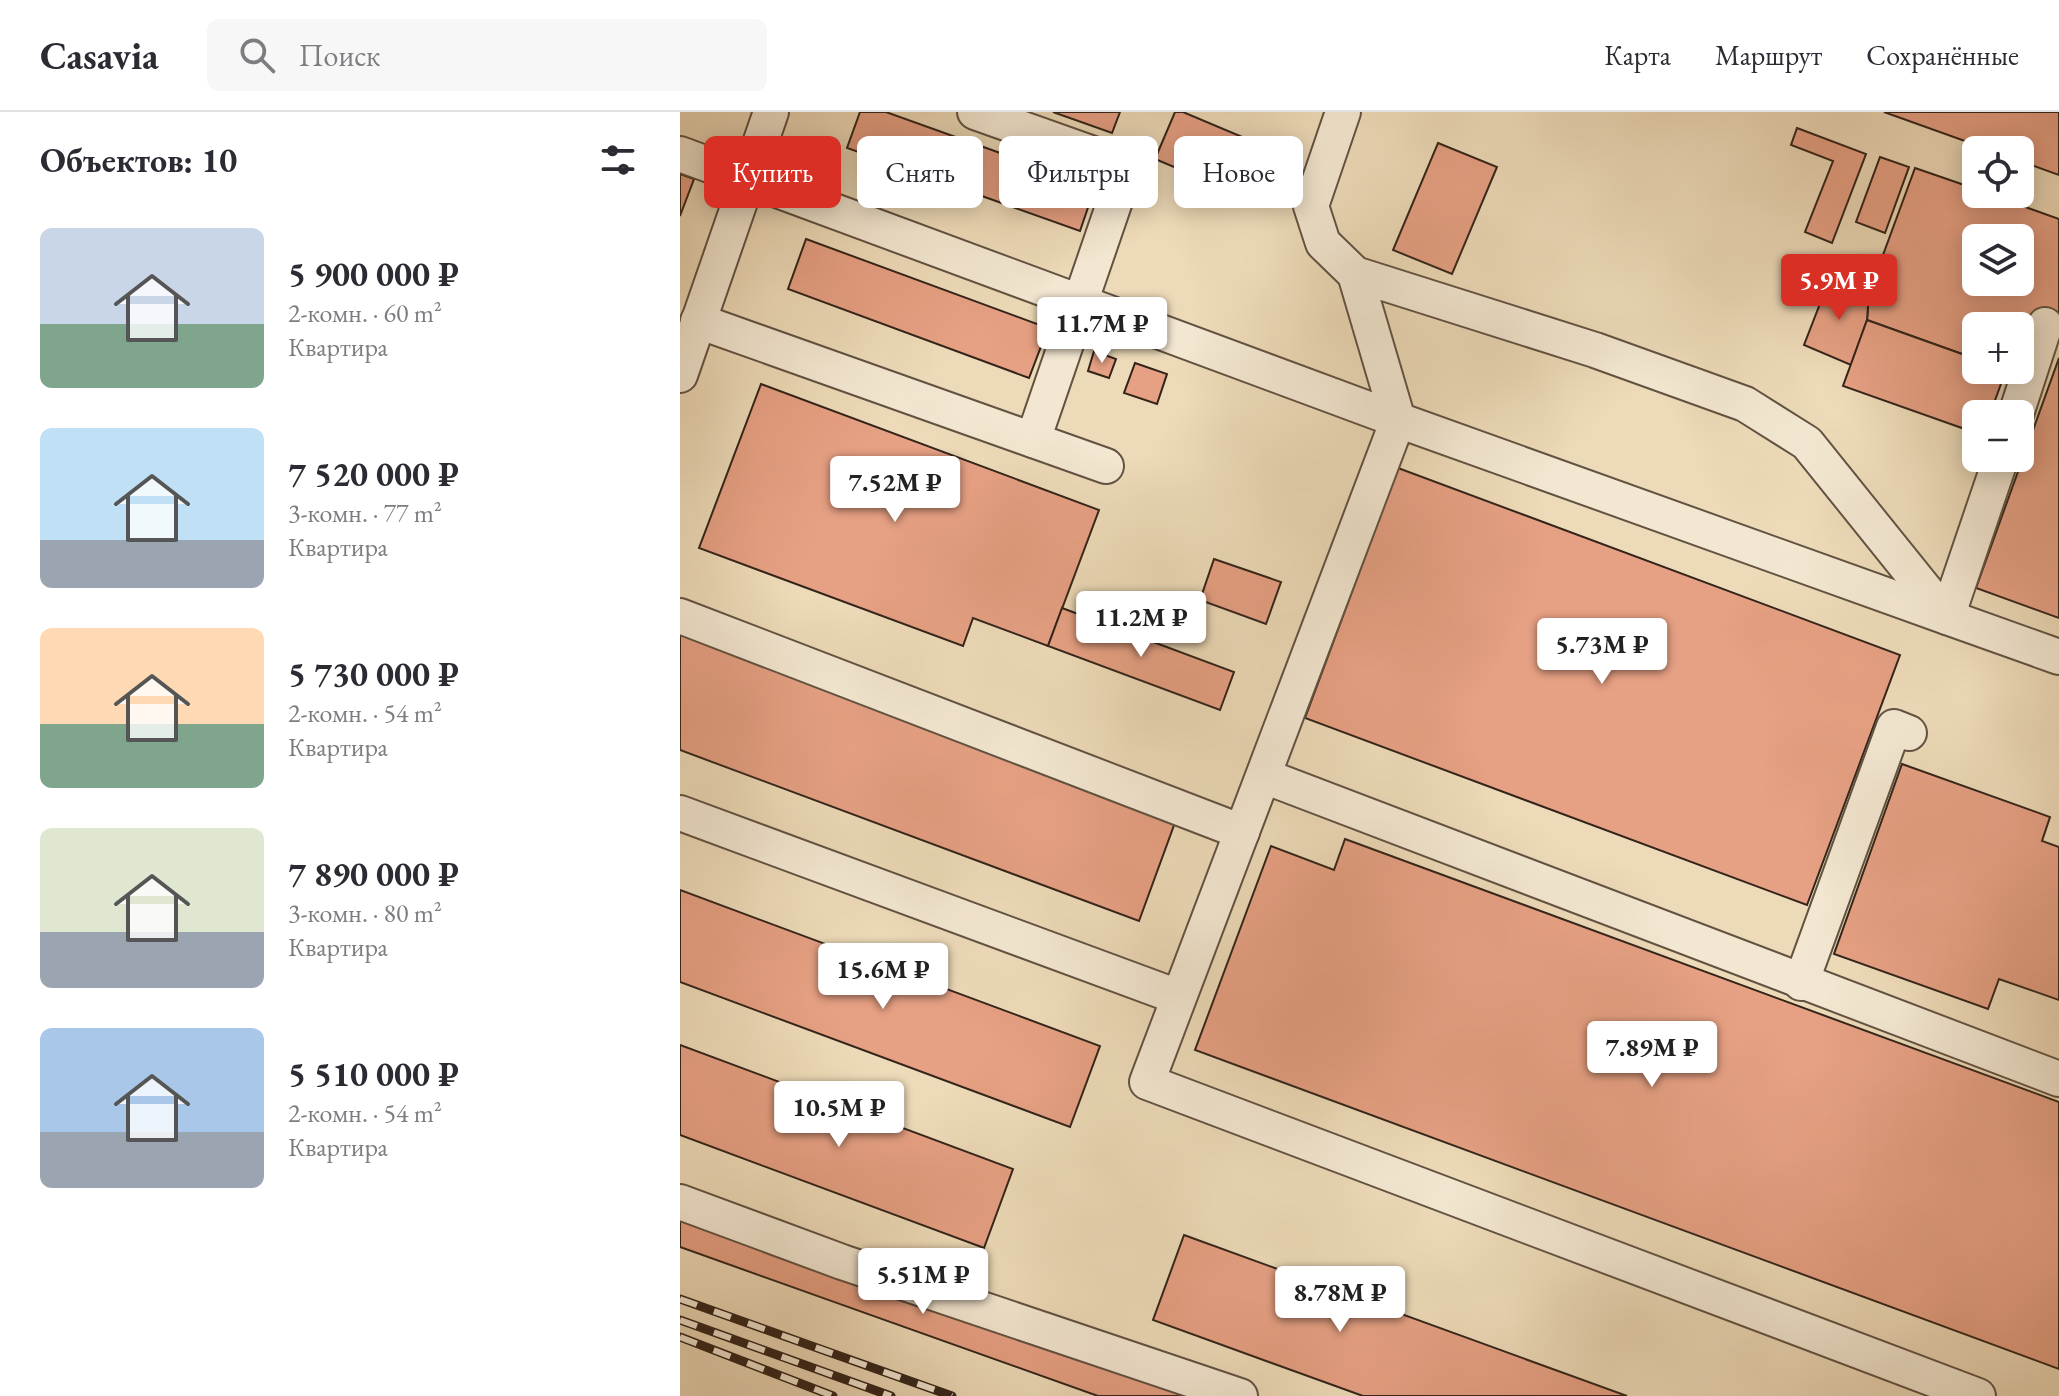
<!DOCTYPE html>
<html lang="ru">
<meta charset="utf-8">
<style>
:root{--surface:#fff;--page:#f7f7f7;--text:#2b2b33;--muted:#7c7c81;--line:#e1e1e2;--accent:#d93025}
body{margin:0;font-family:"EB Garamond",serif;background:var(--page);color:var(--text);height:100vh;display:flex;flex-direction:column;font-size:30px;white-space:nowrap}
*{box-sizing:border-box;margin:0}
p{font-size:26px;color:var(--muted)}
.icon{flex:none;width:44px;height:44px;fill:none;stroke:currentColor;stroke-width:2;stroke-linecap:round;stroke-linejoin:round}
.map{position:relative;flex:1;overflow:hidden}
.side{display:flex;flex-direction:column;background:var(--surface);width:680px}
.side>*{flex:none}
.banner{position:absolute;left:24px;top:24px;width:760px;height:72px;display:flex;gap:16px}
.buttons{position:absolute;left:1282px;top:24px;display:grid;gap:16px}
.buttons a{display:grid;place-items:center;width:72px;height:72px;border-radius:12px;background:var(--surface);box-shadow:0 4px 20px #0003;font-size:40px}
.price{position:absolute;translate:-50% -68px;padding:0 18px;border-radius:8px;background:#fff;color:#222;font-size:26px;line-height:52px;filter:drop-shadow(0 2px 4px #0008)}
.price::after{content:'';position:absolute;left:50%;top:48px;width:24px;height:18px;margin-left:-12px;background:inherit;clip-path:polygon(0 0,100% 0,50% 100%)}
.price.active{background:var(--accent);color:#fff}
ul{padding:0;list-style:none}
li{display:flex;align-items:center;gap:24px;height:200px;padding:0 40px}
li span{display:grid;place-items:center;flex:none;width:224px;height:160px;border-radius:12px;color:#555}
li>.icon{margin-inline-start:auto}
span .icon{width:96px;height:96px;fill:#fffc;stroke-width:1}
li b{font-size:34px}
h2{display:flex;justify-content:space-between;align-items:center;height:96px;padding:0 40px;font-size:34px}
.chip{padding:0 28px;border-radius:12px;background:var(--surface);box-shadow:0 4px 20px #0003;font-size:28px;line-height:72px}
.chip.active{background:var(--accent);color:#fff}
header{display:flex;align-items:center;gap:48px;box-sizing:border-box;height:112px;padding:0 40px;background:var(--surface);border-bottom:2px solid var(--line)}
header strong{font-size:38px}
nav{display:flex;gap:44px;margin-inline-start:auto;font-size:28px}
.search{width:560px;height:72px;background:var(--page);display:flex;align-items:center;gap:20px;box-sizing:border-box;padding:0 28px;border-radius:12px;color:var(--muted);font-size:30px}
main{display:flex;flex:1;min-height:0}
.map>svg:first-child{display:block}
</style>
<header>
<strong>Casavia</strong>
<div class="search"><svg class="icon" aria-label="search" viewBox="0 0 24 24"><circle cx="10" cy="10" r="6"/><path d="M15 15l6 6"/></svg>Поиск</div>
<nav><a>Карта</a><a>Маршрут</a><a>Сохранённые</a></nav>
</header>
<main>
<section class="side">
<h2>Объектов: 10<svg class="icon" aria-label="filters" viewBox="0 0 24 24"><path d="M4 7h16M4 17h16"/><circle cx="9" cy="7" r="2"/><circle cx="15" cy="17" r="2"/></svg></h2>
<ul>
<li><span style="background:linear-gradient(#c9d6e8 60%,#7fa58c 0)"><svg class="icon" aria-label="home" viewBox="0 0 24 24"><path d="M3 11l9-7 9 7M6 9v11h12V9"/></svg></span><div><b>5 900 000 ₽</b><p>2-комн. · 60 m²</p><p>Квартира</p></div></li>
<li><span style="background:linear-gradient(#bfe0f5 70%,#9aa5b1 0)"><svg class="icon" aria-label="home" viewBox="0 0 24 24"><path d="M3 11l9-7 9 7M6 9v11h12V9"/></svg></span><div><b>7 520 000 ₽</b><p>3-комн. · 77 m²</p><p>Квартира</p></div></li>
<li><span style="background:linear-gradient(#ffd9b3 60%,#7fa58c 0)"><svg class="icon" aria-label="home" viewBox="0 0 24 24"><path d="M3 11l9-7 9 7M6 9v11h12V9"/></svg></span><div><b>5 730 000 ₽</b><p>2-комн. · 54 m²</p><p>Квартира</p></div></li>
<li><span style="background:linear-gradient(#dfe7d0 65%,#9aa5b1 0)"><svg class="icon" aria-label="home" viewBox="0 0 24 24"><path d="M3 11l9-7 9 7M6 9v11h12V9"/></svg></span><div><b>7 890 000 ₽</b><p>3-комн. · 80 m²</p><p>Квартира</p></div></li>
<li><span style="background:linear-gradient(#a9c7e8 65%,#9aa5b1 0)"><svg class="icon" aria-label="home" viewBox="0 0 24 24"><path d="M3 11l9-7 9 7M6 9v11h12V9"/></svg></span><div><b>5 510 000 ₽</b><p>2-комн. · 54 m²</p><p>Квартира</p></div></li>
</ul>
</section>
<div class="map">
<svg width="1379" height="1284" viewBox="0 0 1379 1284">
<rect width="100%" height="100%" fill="#eddab8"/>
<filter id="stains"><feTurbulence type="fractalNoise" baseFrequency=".0025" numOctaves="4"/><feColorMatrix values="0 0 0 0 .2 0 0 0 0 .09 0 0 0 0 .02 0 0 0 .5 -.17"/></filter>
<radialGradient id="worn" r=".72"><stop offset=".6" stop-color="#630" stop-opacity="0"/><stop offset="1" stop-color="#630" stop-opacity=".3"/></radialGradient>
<g fill="#e6a083" stroke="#33241a" stroke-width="2" fill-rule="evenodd">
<polygon points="180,0 206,0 415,75 400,119 167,36"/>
<polygon points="373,0 440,0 432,21"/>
<polygon points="495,0 503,0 579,32 558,82 475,47"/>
<polygon points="1204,0 1379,0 1379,63 1340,49 1340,38 1310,38"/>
<polygon points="1117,16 1186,42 1152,131 1125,120 1153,49 1111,33"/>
<polygon points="758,31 817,55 772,162 713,138"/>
<polygon points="1200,45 1229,55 1205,121 1176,110"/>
<path d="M1235 56 1296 77V82H1309L1379 107V210L1345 204 1340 218V214H1296V247L1187 208 1189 181ZM1296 126H1340V170H1296Z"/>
<polygon points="0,62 14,67 0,104"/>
<polygon points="126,127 368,216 349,266 108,177"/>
<polygon points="1150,166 1189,181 1187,208 1171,253 1124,233"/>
<polygon points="1187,208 1296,247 1296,258 1326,258 1310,302 1296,302 1296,321 1163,274"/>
<polygon points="414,239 436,247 429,266 408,259"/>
<polygon points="1379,246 1379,506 1296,476"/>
<polygon points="455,251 487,262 477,292 444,281"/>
<polygon points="81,272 419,398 368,534 293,506 283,534 19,436"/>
<polygon points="718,356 1220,543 1127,793 625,606"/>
<polygon points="534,447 601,470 586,512 520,488"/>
<polygon points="382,496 554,560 540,598 368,534"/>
<polygon points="0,520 497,705 459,809 0,638"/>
<polygon points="1222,652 1370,705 1362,729 1379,735 1379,888 1319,867 1308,897 1154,842"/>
<polygon points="665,727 1379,990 1379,1257 515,938 591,734 654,758"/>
<polygon points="0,778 420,934 390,1015 0,870"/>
<polygon points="0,933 333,1057 304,1136 0,1023"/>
<polygon points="0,1104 523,1284 418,1284 0,1135"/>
<polygon points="504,1123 947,1284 683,1284 473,1208"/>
</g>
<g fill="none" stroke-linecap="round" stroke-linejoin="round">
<g stroke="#625242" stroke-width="38">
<g id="minor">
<polyline points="295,0 447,54 353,328"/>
<polyline points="663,0 631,94 643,131 675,162 915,238 1065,292 1127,331 1267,505 1379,545"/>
<polyline points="0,42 718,308 467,970 1298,1284"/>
<polyline points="675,162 718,308 1267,505 1321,346"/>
<polyline points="18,209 426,354"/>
<polyline points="0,263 91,0"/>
<polyline points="1336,302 1365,213"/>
<polyline points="0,504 562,720"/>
<polyline points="584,664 1379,967"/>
<polyline points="0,701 498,885"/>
<polyline points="1121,871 1214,615 1229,621"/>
<polyline points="0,1090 162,1150 560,1284"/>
</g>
</g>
<use href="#minor" stroke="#f3e7d1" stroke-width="34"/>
<g stroke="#33241a" stroke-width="9">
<g id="rail">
<polyline points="0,1187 272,1284"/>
<polyline points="0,1208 211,1284"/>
<polyline points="0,1225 153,1284"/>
</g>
</g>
<use href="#rail" stroke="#f3e7d1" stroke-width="6" stroke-dasharray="18" stroke-linecap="butt"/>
</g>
<rect width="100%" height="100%" filter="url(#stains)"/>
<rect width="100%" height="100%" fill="url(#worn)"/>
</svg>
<div class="buttons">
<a><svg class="icon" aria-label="locate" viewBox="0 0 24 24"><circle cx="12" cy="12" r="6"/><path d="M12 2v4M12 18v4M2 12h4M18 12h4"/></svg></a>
<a><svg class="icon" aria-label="layers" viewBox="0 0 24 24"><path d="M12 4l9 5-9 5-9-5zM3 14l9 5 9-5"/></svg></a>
<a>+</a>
<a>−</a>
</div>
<b class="price active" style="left:1159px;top:210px">5.9M ₽</b>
<b class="price" style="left:422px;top:253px">11.7M ₽</b>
<b class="price" style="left:215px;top:412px">7.52M ₽</b>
<b class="price" style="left:461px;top:547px">11.2M ₽</b>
<b class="price" style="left:922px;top:574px">5.73M ₽</b>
<b class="price" style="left:203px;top:899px">15.6M ₽</b>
<b class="price" style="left:972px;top:977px">7.89M ₽</b>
<b class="price" style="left:159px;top:1037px">10.5M ₽</b>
<b class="price" style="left:243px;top:1204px">5.51M ₽</b>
<b class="price" style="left:660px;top:1222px">8.78M ₽</b>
<div class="banner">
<a class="chip active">Купить</a>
<a class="chip">Снять</a>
<a class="chip">Фильтры</a>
<a class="chip">Новое</a>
</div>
</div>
</main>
